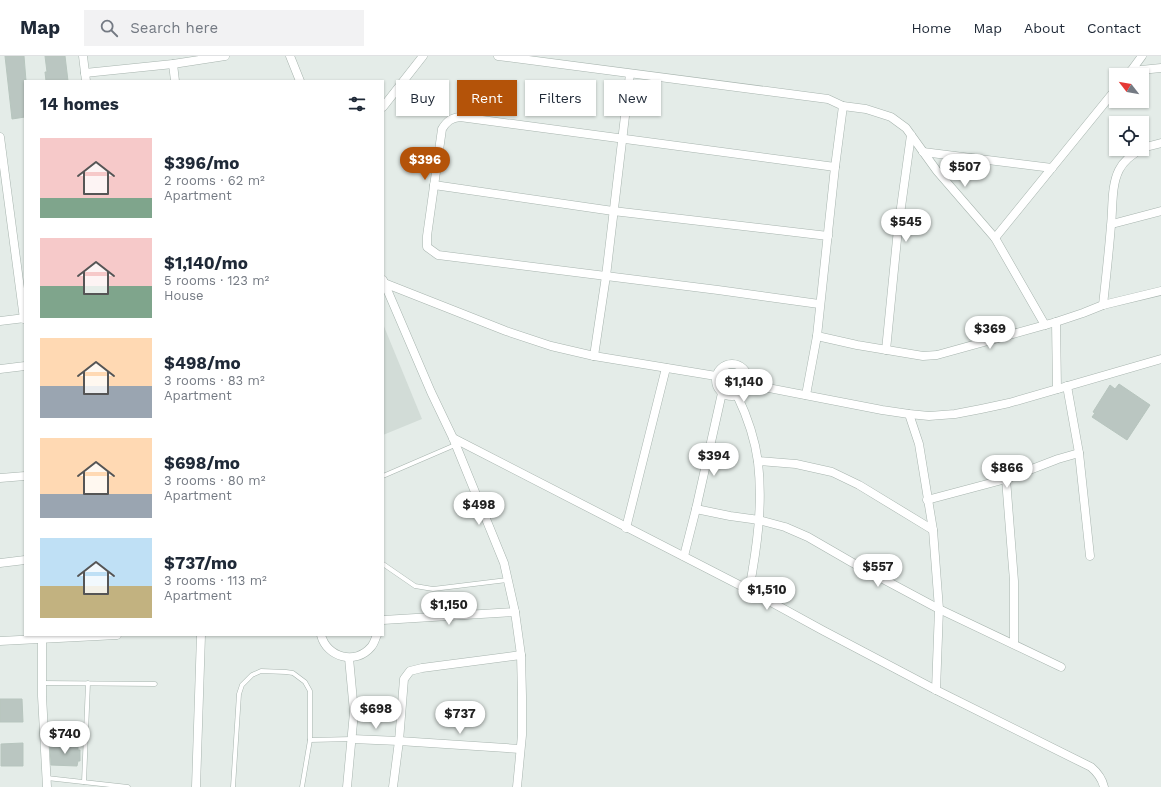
<!DOCTYPE html>
<meta charset="utf-8">
<style>
:root{--surface:#fff;--page:#f2f2f3;--text:#1f2937;--muted:#747a83;--line:#e0e1e3;--accent:#b45309}
body{margin:0;font-family:"Work Sans",sans-serif;background:var(--page);color:var(--text);height:100vh;display:flex;flex-direction:column;font-size:15px;white-space:nowrap}
*{box-sizing:border-box;margin:0}
p{font-size:13px;color:var(--muted)}
.icon{flex:none;width:22px;height:22px;fill:none;stroke:currentColor;stroke-width:2;stroke-linecap:round;stroke-linejoin:round}
.map{position:relative;flex:1;overflow:hidden}
.side{position:absolute;left:24px;top:24px;width:360px;height:556px;display:flex;flex-direction:column;background:var(--surface);border-radius:0px;box-shadow:0 1px 3px #0004}
.side>*{flex:none}
.guide{position:absolute;left:396px;top:24px;width:380px;height:36px;display:flex;gap:8px}
.needle{width:26px;rotate:301deg}
.controls{position:absolute;left:1109px;top:12px;display:grid;gap:8px}
.controls a{display:grid;place-items:center;width:40px;height:40px;border-radius:0px;background:var(--surface);box-shadow:0 1px 3px #0004;font-size:20px}
.price{position:absolute;translate:-50% -34px;padding:0 9px;border-radius:14px;background:#fff;color:#222;font-size:13px;line-height:26px;filter:drop-shadow(0 1px 2px #0008)}
.price::after{content:'';position:absolute;left:50%;top:24px;width:12px;height:9px;margin-left:-6px;background:inherit;clip-path:polygon(0 0,100% 0,50% 100%)}
.price.selected{background:var(--accent);color:#fff}
ul{padding:0;list-style:none}
li{display:flex;align-items:center;gap:12px;height:100px;padding:0 16px}
li span{display:grid;place-items:center;flex:none;width:112px;height:80px;border-radius:0px;color:#555}
li>.icon{margin-inline-start:auto}
span .icon{width:48px;height:48px;fill:#fffc;stroke-width:1}
li b{font-size:17px}
h2{display:flex;justify-content:space-between;align-items:center;height:48px;padding:0 16px;font-size:17px}
.tag{padding:0 14px;border-radius:0px;background:var(--surface);box-shadow:0 1px 3px #0004;font-size:14px;line-height:36px}
.tag.selected{background:var(--accent);color:#fff}
header{display:flex;align-items:center;gap:24px;box-sizing:border-box;height:56px;padding:0 20px;background:var(--surface);border-bottom:1px solid var(--line)}
header strong{font-size:19px}
nav{display:flex;gap:22px;margin-inline-start:auto;font-size:14px}
.search{width:280px;height:36px;background:var(--page);display:flex;align-items:center;gap:10px;box-sizing:border-box;padding:0 14px;border-radius:0px;color:var(--muted);font-size:15px}
.map>svg:first-child{display:block}
</style>
<header>
<strong>Map</strong>
<div class="search"><svg class="icon" aria-label="search" viewBox="0 0 24 24"><circle cx="10" cy="10" r="6"/><path d="M15 15l6 6"/></svg>Search here</div>
<nav><a>Home</a><a>Map</a><a>About</a><a>Contact</a></nav>
</header>
<div class="map">
<svg width="1161" height="731" viewBox="0 0 1161 731">
<rect width="100%" height="100%" fill="#e4ece8"/>
<polygon fill="#d2dcd7" points="383,268 422,363 383,379"/>
<g fill="#bac6c1" stroke="#b7c5be">
<polygon points="5,0 24,0 26,25 25,25 25,61 12,63"/>
<polygon points="45,0 65,0 68,25 46,25 45,16 47,16"/>
<polygon points="1119,328 1150,349 1127,384 1092,361 1095,357 1093,356 1110,329 1115,333"/>
<polygon points="0,643 22,643 23,666 0,666"/>
<polygon points="23,687 23,710 1,710 1,688"/>
<polygon points="78,689 78,694 80,694 80,705 78,705 77,710 51,709 50,690"/>
</g>
<g fill="none" stroke-linecap="round" stroke-linejoin="round">
<g stroke="#a7b4ae" stroke-width="5">
<g id="service">
<polyline points="383,420 455,389"/>
<polyline points="383,508 415,530 433,533 507,524"/>
<polyline points="42,627 155,628"/>
<polyline points="310,684 352,683"/>
<polyline points="47,722 128,731"/>
<polyline points="84,726 88,627"/>
<polyline points="233,731 239,638 242,629 252,619 261,615 286,616 293,617 305,626 310,635 310,684 302,731"/>
</g>
</g>
<g stroke="#a7b4ae" stroke-width="9">
<g id="minor">
<polyline points="83,0 86,25"/>
<polyline points="290,0 300,25"/>
<polyline points="498,0 828,43 843,50 866,53 891,61 906,72 937,115 995,182 1045,269"/>
<polyline points="173,8 175,25"/>
<polyline points="1131,15 1161,12"/>
<polyline points="85,17 173,8 225,0"/>
<polyline points="1128,19 1142,0"/>
<polyline points="383,51 423,0"/>
<polyline points="0,81 24,263"/>
<polyline points="1142,92 1161,87"/>
<polyline points="923,96 1052,112"/>
<polyline points="434,129 613,155 828,180"/>
<polyline points="1112,168 1161,155"/>
<polyline points="995,182 1116,33"/>
<polyline points="383,224 431,336 453,382 504,507 515,556 521,599 522,640 522,679 517,731"/>
<polyline points="384,227 506,275 551,290 594,300 716,320"/>
<path d="M819 248 718 234 438 199 427 191V180L442 73C447 65 451 62 460 61L835 111"/>
<path d="M1103 249C1106 222 1109 195 1111 169 1113 151 1111 130 1119 114 1124 104 1132 99 1141 93"/>
<polyline points="0,265 25,262"/>
<polyline points="1056,266 1057,333"/>
<polyline points="817,280 857,289 923,300 937,299 1056,266 1083,257 1103,249 1161,235"/>
<polyline points="886,294 898,173 911,79"/>
<polyline points="594,300 606,220 630,18"/>
<circle cx="732" cy="324" r="16"/>
<polyline points="0,313 25,310"/>
<polyline points="748,328 882,354 909,358 929,360 955,358 981,353 1009,347 1161,303"/>
<polyline points="1067,330 1079,397 1090,500"/>
<path d="M737 339C747 360 755 383 758 406 763 449 757 492 749 534"/>
<polyline points="806,339 817,280 835,111 843,50"/>
<polyline points="909,358 919,388 933,474 939,553 936,634"/>
<path d="M453 382 749 534 822 574 936 634 1091 711C1098 717 1102 722 1104 731"/>
<polyline points="758,405 796,408 832,416 859,429 933,474"/>
<polyline points="0,422 25,420"/>
<polyline points="1006,423 1014,525 1014,588"/>
<polyline points="927,444 1006,423 1058,403 1079,397"/>
<polyline points="696,453 730,460 759,464 785,471 808,481 853,507 939,553 1061,611"/>
<polyline points="626,472 666,312"/>
<polyline points="684,500 696,453 722,337"/>
<polyline points="0,507 25,504"/>
<polyline points="383,564 515,556"/>
<polyline points="42,579 42,640 47,731"/>
<path d="M321 579C327 602 356 609 371 591 374 588 375 583 377 579"/>
<polyline points="0,585 117,579"/>
<polyline points="352,683 399,685 520,693"/>
<polyline points="196,731 201,579"/>
<polyline points="347,731 354,656 349,602"/>
<polyline points="393,731 399,685 404,623 410,615 422,612 521,599"/>
</g>
</g>
<use href="#service" stroke="#fff" stroke-width="4"/>
<use href="#minor" stroke="#fff" stroke-width="8"/>
</g>
</svg>
<div class="controls">
<a><svg class="needle" viewBox="-14 -14 28 28"><path d="M0-13l5 13h-10z" fill="#e53935"/><path d="M0 13l5-13h-10z" fill="#747a83"/></svg></a>
<a><svg class="icon" aria-label="locate" viewBox="0 0 24 24"><circle cx="12" cy="12" r="6"/><path d="M12 2v4M12 18v4M2 12h4M18 12h4"/></svg></a>
</div>
<b class="price selected" style="left:425px;top:125px">$396</b>
<b class="price" style="left:965px;top:132px">$507</b>
<b class="price" style="left:906px;top:187px">$545</b>
<b class="price" style="left:990px;top:294px">$369</b>
<b class="price" style="left:744px;top:347px">$1,140</b>
<b class="price" style="left:714px;top:421px">$394</b>
<b class="price" style="left:1007px;top:433px">$866</b>
<b class="price" style="left:479px;top:470px">$498</b>
<b class="price" style="left:878px;top:532px">$557</b>
<b class="price" style="left:767px;top:555px">$1,510</b>
<b class="price" style="left:449px;top:570px">$1,150</b>
<b class="price" style="left:376px;top:674px">$698</b>
<b class="price" style="left:460px;top:679px">$737</b>
<b class="price" style="left:65px;top:699px">$740</b>
<div class="guide">
<a class="tag">Buy</a>
<a class="tag selected">Rent</a>
<a class="tag">Filters</a>
<a class="tag">New</a>
</div>
<section class="side">
<h2>14 homes<svg class="icon" aria-label="filters" viewBox="0 0 24 24"><path d="M4 7h16M4 17h16"/><circle cx="9" cy="7" r="2"/><circle cx="15" cy="17" r="2"/></svg></h2>
<ul>
<li><span style="background:linear-gradient(#f6c9c9 75%,#7fa58c 0)"><svg class="icon" aria-label="home" viewBox="0 0 24 24"><path d="M3 11l9-7 9 7M6 9v11h12V9"/></svg></span><div><b>$396/mo</b><p>2 rooms · 62 m²</p><p>Apartment</p></div></li>
<li><span style="background:linear-gradient(#f6c9c9 60%,#7fa58c 0)"><svg class="icon" aria-label="home" viewBox="0 0 24 24"><path d="M3 11l9-7 9 7M6 9v11h12V9"/></svg></span><div><b>$1,140/mo</b><p>5 rooms · 123 m²</p><p>House</p></div></li>
<li><span style="background:linear-gradient(#ffd9b3 60%,#9aa5b1 0)"><svg class="icon" aria-label="home" viewBox="0 0 24 24"><path d="M3 11l9-7 9 7M6 9v11h12V9"/></svg></span><div><b>$498/mo</b><p>3 rooms · 83 m²</p><p>Apartment</p></div></li>
<li><span style="background:linear-gradient(#ffd9b3 70%,#9aa5b1 0)"><svg class="icon" aria-label="home" viewBox="0 0 24 24"><path d="M3 11l9-7 9 7M6 9v11h12V9"/></svg></span><div><b>$698/mo</b><p>3 rooms · 80 m²</p><p>Apartment</p></div></li>
<li><span style="background:linear-gradient(#bfe0f5 60%,#c2b280 0)"><svg class="icon" aria-label="home" viewBox="0 0 24 24"><path d="M3 11l9-7 9 7M6 9v11h12V9"/></svg></span><div><b>$737/mo</b><p>3 rooms · 113 m²</p><p>Apartment</p></div></li>
</ul>
</section>
</div>
